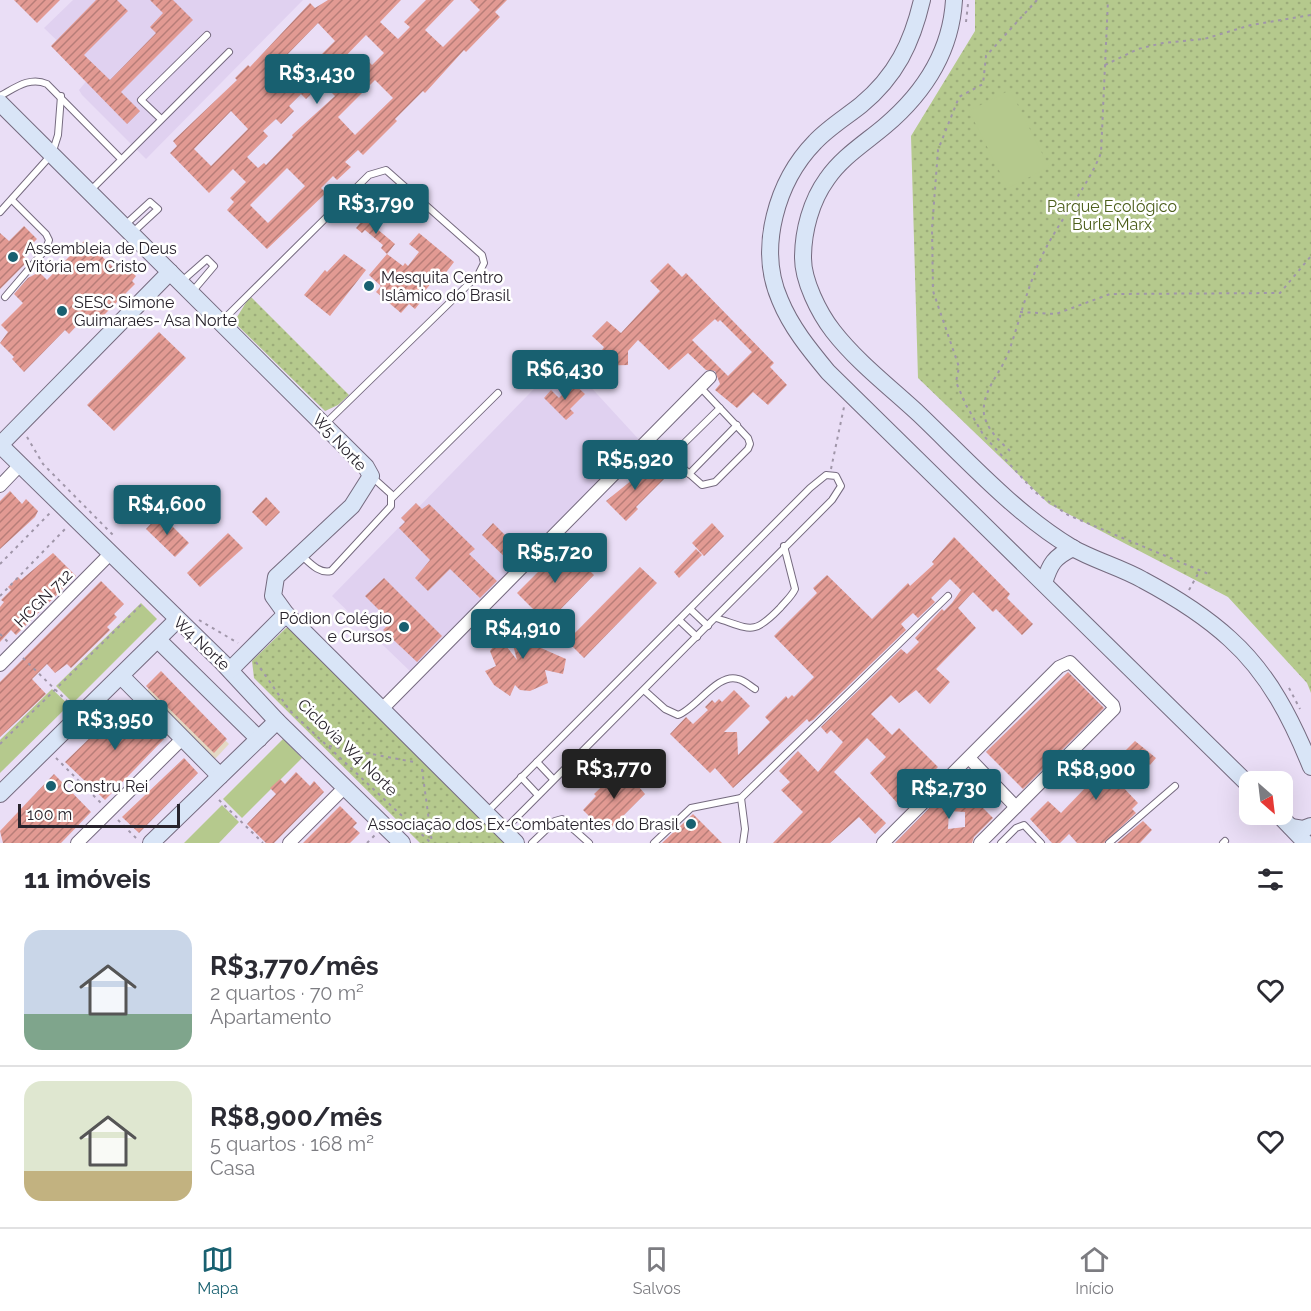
<!DOCTYPE html>
<html lang="pt">
<meta charset="utf-8">
<style>
:root{--surface:#fff;--page:#f2f2f3;--text:#2b2b33;--muted:#7c7c81;--line:#e1e1e2;--accent:#186070}
body{margin:0;font-family:Raleway,sans-serif;background:var(--page);color:var(--text);height:100vh;display:flex;flex-direction:column;font-size:22px;white-space:nowrap}
*{box-sizing:border-box;margin:0}
p{font-size:20px;color:var(--muted)}
.icon{flex:none;width:33px;height:33px;fill:none;stroke:currentColor;stroke-width:2;stroke-linecap:round;stroke-linejoin:round}
.map{position:relative;height:843px;overflow:hidden}
.drawer{display:flex;flex-direction:column;background:var(--surface);flex:1}
.drawer>*{flex:none}
.needle{width:39px;rotate:152deg}
.buttons{position:absolute;left:1239px;top:771px;display:grid;gap:12px}
.buttons a{display:grid;place-items:center;width:54px;height:54px;border-radius:12px;background:var(--surface);box-shadow:0 6px 24px #0002;font-size:30px}
.scale{position:absolute;left:18px;bottom:15px;width:162px;box-sizing:border-box;padding-left:6px;border:3px solid #28232c;border-top:0;font-size:16px;line-height:21px;white-space:nowrap;color:#28232c;-webkit-text-stroke:4px #fff;paint-order:stroke}
.price{position:absolute;translate:-50% -51px;padding:0 14px;border-radius:6px;background:var(--accent);color:#fff;font-size:20px;line-height:39px;filter:drop-shadow(0 2px 3px #0008)}
.price::after{content:'';position:absolute;left:50%;top:36px;width:18px;height:14px;margin-left:-9px;background:inherit;clip-path:polygon(0 0,100% 0,50% 100%)}
.price.on{background:#222;color:#fff}
ul{padding:0;list-style:none}
li{display:flex;align-items:center;gap:18px;height:150px;padding:0 24px}
li+li{border-top:2px solid var(--line)}
li span{display:grid;place-items:center;flex:none;width:168px;height:120px;border-radius:18px;color:#555}
li>.icon{margin-inline-start:auto}
span .icon{width:72px;height:72px;fill:#fffc;stroke-width:1}
li b{font-size:26px}
h2{display:flex;justify-content:space-between;align-items:center;height:72px;padding:0 24px;font-size:26px}
.tabs{display:flex;justify-content:space-around;align-items:center;height:84px;border-top:2px solid var(--line);background:var(--surface);font-size:16px;color:var(--muted)}
.tabs a{display:grid;justify-items:center;gap:3px}
.tabs .on{color:var(--accent)}
.map>svg:first-child{display:block}
</style>
<div class="map">
<svg width="1311" height="843" viewBox="0 0 1311 843">
<defs>
<pattern id="grass-dots" width="8" height="8" patternUnits="userSpaceOnUse" patternTransform="scale(1.5)"><rect width="8" height="8" fill="#b5c98d"/><path d="M2 2h.1M6 6h.1" fill="none" stroke="#9cac7a" stroke-width="1.8" stroke-linecap="round"/></pattern>
<pattern id="building-hatch" width="6" height="6" patternUnits="userSpaceOnUse" patternTransform="scale(1.5)"><rect width="6" height="6" fill="#e29a93"/><path d="M-1 1l2-2M0 6l6-6M5 7l2-2" fill="none" stroke="#b77d78"/></pattern>
</defs>
<rect width="100%" height="100%" fill="#eadef6"/>
<polygon fill="#e3d9c4" points="160,677 229,744 215,759 145,692"/>
<g fill="#e0d1f0">
<polygon points="73,0 303,0 146,159 82,95 79,90 89,78 76,59 44,28"/>
<polygon points="564,358 643,444 414,675 332,596"/>
</g>
<g fill="url(#grass-dots)">
<polygon points="975,0 1311,0 1311,693 1307,683 1228,597 1049,504 918,378 911,136 975,31"/>
<polygon points="250,296 349,395 338,405 325,411 234,322"/>
<polygon points="286,628 293,628 509,843 420,843 254,678 252,661"/>
</g>
<g fill="#b5c98d">
<polygon points="1010,90 1049,167 1008,188 969,111"/>
<polygon points="141,603 157,619 73,703 56,686"/>
<polygon points="52,689 69,705 0,773 0,740"/>
<polygon points="283,739 302,758 242,818 223,799"/>
<polygon points="222,805 239,822 219,843 184,843"/>
</g>
<g fill="url(#building-hatch)" fill-rule="evenodd">
<polygon points="14,0 60,0 37,23"/>
<polygon points="96,0 117,0 128,11 84,55 110,80 156,33 150,27 163,13 150,0 173,0 193,20 121,92 140,111 127,124 51,46"/>
<path d="M328 0H401L380 22 398 39 410 27 404 22 426 0H454L425 30 443 47 480 10 470 0H507L495 12 500 17 466 52 464 50 425 93 423 91 395 119 397 121 363 155 358 150 345 162 351 167 337 180 333 176 321 188 326 193 267 249 227 210 234 202 230 198 246 182 233 169 209 193 170 153 177 146 173 141 237 80 235 78 248 65 250 67 310 3 315 8ZM318 23 335 41 298 78 281 61ZM366 35 384 53 372 65 367 60 351 76 339 63ZM375 80 393 98 355 135 338 117ZM322 83 335 96 292 135 293 137 266 165 264 163 258 168 247 157 268 136 263 131 276 119 281 124 294 111 289 106 301 94 306 99ZM231 111 248 129 211 166 194 149ZM287 168 305 186 268 223 250 205Z"/>
<polygon points="364,218 395,244 387,254 381,248 383,245 365,230 362,233 356,228"/>
<polygon points="24,226 37,239 22,254 28,261 0,289 0,233 9,241"/>
<polygon points="419,233 454,262 444,275 440,272 420,297 423,299 415,309 409,304 401,313 376,292 381,286 369,275 387,254 403,266 405,263 408,266 419,252 409,244"/>
<polygon points="85,240 117,271 124,264 136,276 132,281 135,284 93,326 83,319 69,334 65,330 24,372 12,359 14,357 0,343 8,332 1,325 23,303 14,294 28,278 39,272 47,280"/>
<polygon points="344,254 366,270 330,316 304,295 325,270 327,272"/>
<path d="M668 263 682 277 686 273 774 363 770 367 787 385 768 405 753 392 737 408 715 390 720 384 715 371 706 370 688 353 669 370 638 340 628 351V365L592 366 605 353 602 350 604 347 592 336 607 321 621 333 660 291 650 281ZM715 319 718 322 720 320 752 352 728 376 692 340Z"/>
<polygon points="159,332 186,358 114,431 87,405"/>
<polygon points="573,383 585,394 570,409 574,413 566,420 544,398 551,390 559,398"/>
<polygon points="648,464 664,479 636,507 638,509 626,521 606,501 632,480 629,475 636,467 643,469"/>
<polygon points="10,491 22,504 26,499 38,511 35,517 0,549 0,501"/>
<polygon points="266,497 280,512 266,526 252,512"/>
<polygon points="416,503 422,509 429,504 475,549 469,554 497,581 480,598 450,569 428,591 415,578 430,560 399,528 405,522 401,518"/>
<polygon points="160,514 189,543 175,557 146,529"/>
<polygon points="493,523 524,554 513,565 482,535"/>
<polygon points="712,523 724,536 704,556 692,543"/>
<polygon points="228,533 243,548 200,587 187,573"/>
<polygon points="954,537 1010,594 1007,598 1033,624 1022,635 996,609 993,612 973,592 958,608 976,628 936,669 950,682 930,704 916,690 899,703 891,695 871,714 892,735 899,728 938,767 900,806 870,773 886,757 867,738 834,772 886,823 875,834 859,817 830,843 773,843 803,812 781,790 790,782 779,771 798,751 818,772 843,742 831,730 827,734 821,727 901,649 907,654 919,642 915,638 942,609 944,611 952,603 961,590 950,579 931,598 935,602 918,618 913,613 901,624 906,630 813,720 809,722 807,719 733,788 715,768 710,773 670,734 686,717 693,724 708,710 705,707 712,700 715,703 719,699 722,702 734,690 750,706 724,732 737,732 738,755 770,722 765,717 786,696 788,699 792,695 794,697 814,677 774,636 817,593 813,588 827,575 872,619 908,583 910,586 934,564 932,562"/>
<polygon points="564,546 594,575 547,623 517,593"/>
<polygon points="696,549 702,555 679,578 674,572"/>
<polygon points="53,553 76,576 16,635 11,630 0,642 0,607 4,602 1,600 11,590 8,587 18,577 21,580"/>
<polygon points="640,567 657,583 584,658 567,641"/>
<polygon points="384,578 442,636 417,662 383,630 391,622 365,596"/>
<polygon points="101,581 124,604 114,614 117,617 107,627 110,630 71,668 67,664 55,673 47,664 32,679 46,694 0,737 0,682"/>
<polygon points="523,615 544,645 541,648 566,659 563,674 545,670 548,683 530,691 520,690 515,685 510,696 494,685 485,671 496,666 490,651 500,638 517,660 506,618"/>
<polygon points="161,671 227,739 214,753 146,686"/>
<polygon points="1068,672 1104,708 1023,789 986,752"/>
<polygon points="127,702 164,739 105,800 65,762"/>
<polygon points="1135,741 1156,758 1150,765 1143,759 1121,785 1138,803 1132,809 1136,813 1104,843 1077,843 1069,834 1060,843 1052,843 1030,819 1048,801 1061,813 1090,783 1078,771 1096,752 1110,766"/>
<polygon points="184,758 198,773 139,833 122,817"/>
<polygon points="622,767 645,794 610,829 605,824 601,828 583,810 596,796 594,794"/>
<polygon points="296,772 310,786 314,781 324,792 274,843 266,843 247,824 276,794 270,788 280,779 285,784"/>
<polygon points="54,774 91,812 61,843 3,843 0,831"/>
<path d="M956 781 993 818 974 837 972 843H895ZM949 811 965 812V827L948 829Z"/>
<polygon points="340,806 357,823 353,827 360,833 350,843 303,843"/>
<polygon points="693,814 722,843 662,843"/>
<polygon points="1143,821 1152,830 1140,843 1117,843"/>
</g>
<g fill="none" stroke-linecap="round" stroke-linejoin="round">
<g stroke="#756a7f" stroke-width="8">
<g id="lane">
<path d="M0 96C15 88 30 76 47 84L121 159"/>
<polyline points="161,119 141,100 207,35"/>
<polyline points="90,191 229,52"/>
<polyline points="0,212 52,154 58,135 61,96"/>
<polyline points="125,225 150,202 158,209 132,233"/>
<polyline points="182,281 207,259 214,266 192,292"/>
<polyline points="5,297 46,249 49,240 46,234 12,200"/>
<polyline points="221,322 369,175 386,170 482,255 484,263 478,275 325,424"/>
<polyline points="650,439 702,485 715,482 748,449 750,444 748,438 701,388"/>
<polyline points="670,457 720,408"/>
<polyline points="689,474 737,425"/>
<polyline points="392,498 498,393"/>
<path d="M301 555C310 563 319 574 331 571L391 506V494L371 476"/>
<polyline points="690,609 708,626"/>
<path d="M716 618C751 629 753 636 780 608 785 602 792 596 795 589L784 546"/>
<polyline points="679,620 697,637"/>
<path d="M645 691 665 709 678 715C696 709 718 672 738 679 744 680 750 686 755 689"/>
<polyline points="537,762 553,779"/>
<polyline points="521,777 537,794"/>
<polyline points="741,798 745,829 743,843"/>
<polyline points="487,812 810,488 826,475 836,476 841,486 832,500 504,830"/>
<polyline points="532,843 555,821 562,819 589,843"/>
<polyline points="654,843 691,808 741,798 948,596"/>
<polyline points="1001,843 1016,828 1024,825 1041,843"/>
<polyline points="1109,843 1175,786"/>
<polyline points="1223,843 1225,841"/>
</g>
</g>
<g stroke="#756a7f" stroke-width="14">
<g id="street">
<polyline points="0,486 20,465"/>
<polyline points="0,665 110,554"/>
<polyline points="382,709 710,377"/>
<polyline points="969,758 1016,807"/>
<polyline points="77,843 181,740"/>
<polyline points="289,843 345,787"/>
<polyline points="883,843 1059,667 1070,662 1113,705 1114,709 980,843"/>
</g>
</g>
<g stroke="#756a7f" stroke-width="18">
<g id="secondary">
<path d="M922 0C912 43 896 76 861 105 846 117 828 128 815 142 777 181 757 248 780 300 791 327 809 349 828 372L1250 786"/>
<path d="M954 0C951 51 924 93 885 126 865 143 842 157 827 179 811 201 803 231 803 258 803 281 819 313 833 331 857 362 891 388 920 415 966 459 1016 514 1071 547 1093 560 1120 567 1143 580 1173 596 1205 616 1230 639 1269 674 1292 720 1311 767"/>
<polyline points="0,103 366,467 371,476 352,506 276,577 273,596 286,614 516,843"/>
<polyline points="0,445 222,662 277,721 402,843"/>
<polyline points="0,445 170,272"/>
<path d="M1044 583C1050 564 1054 557 1073 548"/>
<polyline points="158,640 259,739"/>
<polyline points="230,670 286,614"/>
<polyline points="121,676 220,776"/>
<polyline points="0,794 177,620"/>
<polyline points="1278,814 1306,843"/>
<polyline points="1291,827 1303,829 1311,826"/>
<polyline points="151,843 277,721"/>
</g>
</g>
<g stroke="#a096a9" stroke-width="2" stroke-dasharray="3 4.5" stroke-linecap="butt">
<polyline points="1037,0 986,56 983,84 959,97 938,150 932,229 933,291 959,367 956,382 966,405 984,436 1035,492 1068,515 1211,575"/>
<polyline points="966,22 968,4"/>
<polyline points="1105,65 1138,49 1163,43 1204,39 1251,25 1311,15"/>
<polyline points="1020,312 1056,314 1110,294 1280,293 1311,256"/>
<polyline points="27,437 43,464 114,536"/>
<path d="M1010 451C1000 442 986 428 984 414 981 391 1002 372 1009 351 1020 320 1027 287 1042 256 1059 220 1086 190 1101 153L1108 0"/>
<polyline points="831,469 844,407"/>
<polyline points="0,564 51,512"/>
<polyline points="1189,590 1199,572"/>
<polyline points="0,596 67,527"/>
<polyline points="199,620 238,643"/>
<polyline points="0,634 9,643"/>
<polyline points="23,658 72,706"/>
<polyline points="256,662 290,711 431,843"/>
<polyline points="1289,688 1300,709"/>
<polyline points="0,744 143,603"/>
<polyline points="329,746 414,762"/>
<polyline points="56,758 101,803"/>
<polyline points="422,769 432,843"/>
<polyline points="219,800 263,843"/>
<polyline points="118,820 139,841"/>
<polyline points="367,843 375,835"/>
</g>
<use href="#lane" stroke="#fff" stroke-width="6"/>
<use href="#street" stroke="#fff" stroke-width="12"/>
<use href="#secondary" stroke="#d9e5f7" stroke-width="16"/>
</g>
<g fill="#186070" stroke="#fff" stroke-width="2">
<circle cx="13" cy="257" r="6"/>
<circle cx="369" cy="286" r="6"/>
<circle cx="62" cy="311" r="6"/>
<circle cx="404" cy="627" r="6"/>
<circle cx="51" cy="786" r="6"/>
<circle cx="691" cy="824" r="6"/>
</g>
<g text-anchor="middle" stroke-width="5" stroke-linejoin="round" paint-order="stroke">
<g font-size="16" fill="#4c5e1b" stroke="#fff">
<text x="1112" y="212">Parque Ecológico<tspan x="1112" dy="18">Burle Marx</tspan></text>
</g>
<g font-size="16" fill="#28232c" stroke="#fff" text-anchor="start">
<text x="25" y="254">Assembleia de Deus<tspan x="25" dy="18">Vitória em Cristo</tspan></text>
<text x="381" y="283">Mesquita Centro<tspan x="381" dy="18">Islâmico do Brasil</tspan></text>
<text x="74" y="308">SESC Simone<tspan x="74" dy="18">Guimaraes- Asa Norte</tspan></text>
<text x="392" y="624" text-anchor="end">Pódion Colégio<tspan x="392" dy="18">e Cursos</tspan></text>
<text x="63" y="792">Constru Rei</text>
<text x="679" y="830" text-anchor="end">Associação dos Ex-Combatentes do Brasil</text>
</g>
<g font-size="16" fill="#28232c" stroke="#fff">
<text transform="translate(340 442) rotate(47)" y="6">W5 Norte</text>
<text transform="translate(43 598) rotate(-45)" y="6">HCGN 712</text>
<text transform="translate(202 643) rotate(43)" y="6">W4 Norte</text>
<text transform="translate(348 747) rotate(44)" y="6">Ciclovia W4 Norte</text>
</g>
</g>
</svg>
<div class="buttons">
<a><svg class="needle" viewBox="-14 -14 28 28"><path d="M0-13l5 13h-10z" fill="#e53935"/><path d="M0 13l5-13h-10z" fill="#7c7c81"/></svg></a>
</div>
<div class="scale">100 m</div>
<b class="price" style="left:317px;top:105px">R$3,430</b>
<b class="price" style="left:376px;top:235px">R$3,790</b>
<b class="price" style="left:565px;top:401px">R$6,430</b>
<b class="price" style="left:635px;top:491px">R$5,920</b>
<b class="price" style="left:167px;top:536px">R$4,600</b>
<b class="price" style="left:555px;top:584px">R$5,720</b>
<b class="price" style="left:523px;top:660px">R$4,910</b>
<b class="price" style="left:115px;top:751px">R$3,950</b>
<b class="price on" style="left:614px;top:800px">R$3,770</b>
<b class="price" style="left:1096px;top:801px">R$8,900</b>
<b class="price" style="left:949px;top:820px">R$2,730</b>
</div>
<section class="drawer">
<h2>11 imóveis<svg class="icon" aria-label="filters" viewBox="0 0 24 24"><path d="M4 7h16M4 17h16"/><circle cx="9" cy="7" r="2"/><circle cx="15" cy="17" r="2"/></svg></h2>
<ul>
<li><span style="background:linear-gradient(#c9d6e8 70%,#7fa58c 0)"><svg class="icon" aria-label="home" viewBox="0 0 24 24"><path d="M3 11l9-7 9 7M6 9v11h12V9"/></svg></span><div><b>R$3,770/mês</b><p>2 quartos · 70 m²</p><p>Apartamento</p></div><svg class="icon" aria-label="heart" viewBox="0 0 24 24"><path d="M12 20l-8-8c-3-5 5-10 8-4 3-6 11-1 8 4z"/></svg></li>
<li><span style="background:linear-gradient(#dfe7d0 75%,#c2b280 0)"><svg class="icon" aria-label="home" viewBox="0 0 24 24"><path d="M3 11l9-7 9 7M6 9v11h12V9"/></svg></span><div><b>R$8,900/mês</b><p>5 quartos · 168 m²</p><p>Casa</p></div><svg class="icon" aria-label="heart" viewBox="0 0 24 24"><path d="M12 20l-8-8c-3-5 5-10 8-4 3-6 11-1 8 4z"/></svg></li>
</ul>
</section>
<nav class="tabs">
<a class="on"><svg class="icon" aria-label="map" viewBox="0 0 24 24"><path d="M3 6l6-2 6 2 6-2v14l-6 2-6-2-6 2zM9 4v14M15 6v14"/></svg>Mapa</a>
<a><svg class="icon" aria-label="saved" viewBox="0 0 24 24"><path d="M7 4h10v16l-5-4-5 4z"/></svg>Salvos</a>
<a><svg class="icon" aria-label="home" viewBox="0 0 24 24"><path d="M3 11l9-7 9 7M6 9v11h12V9"/></svg>Início</a>
</nav>
